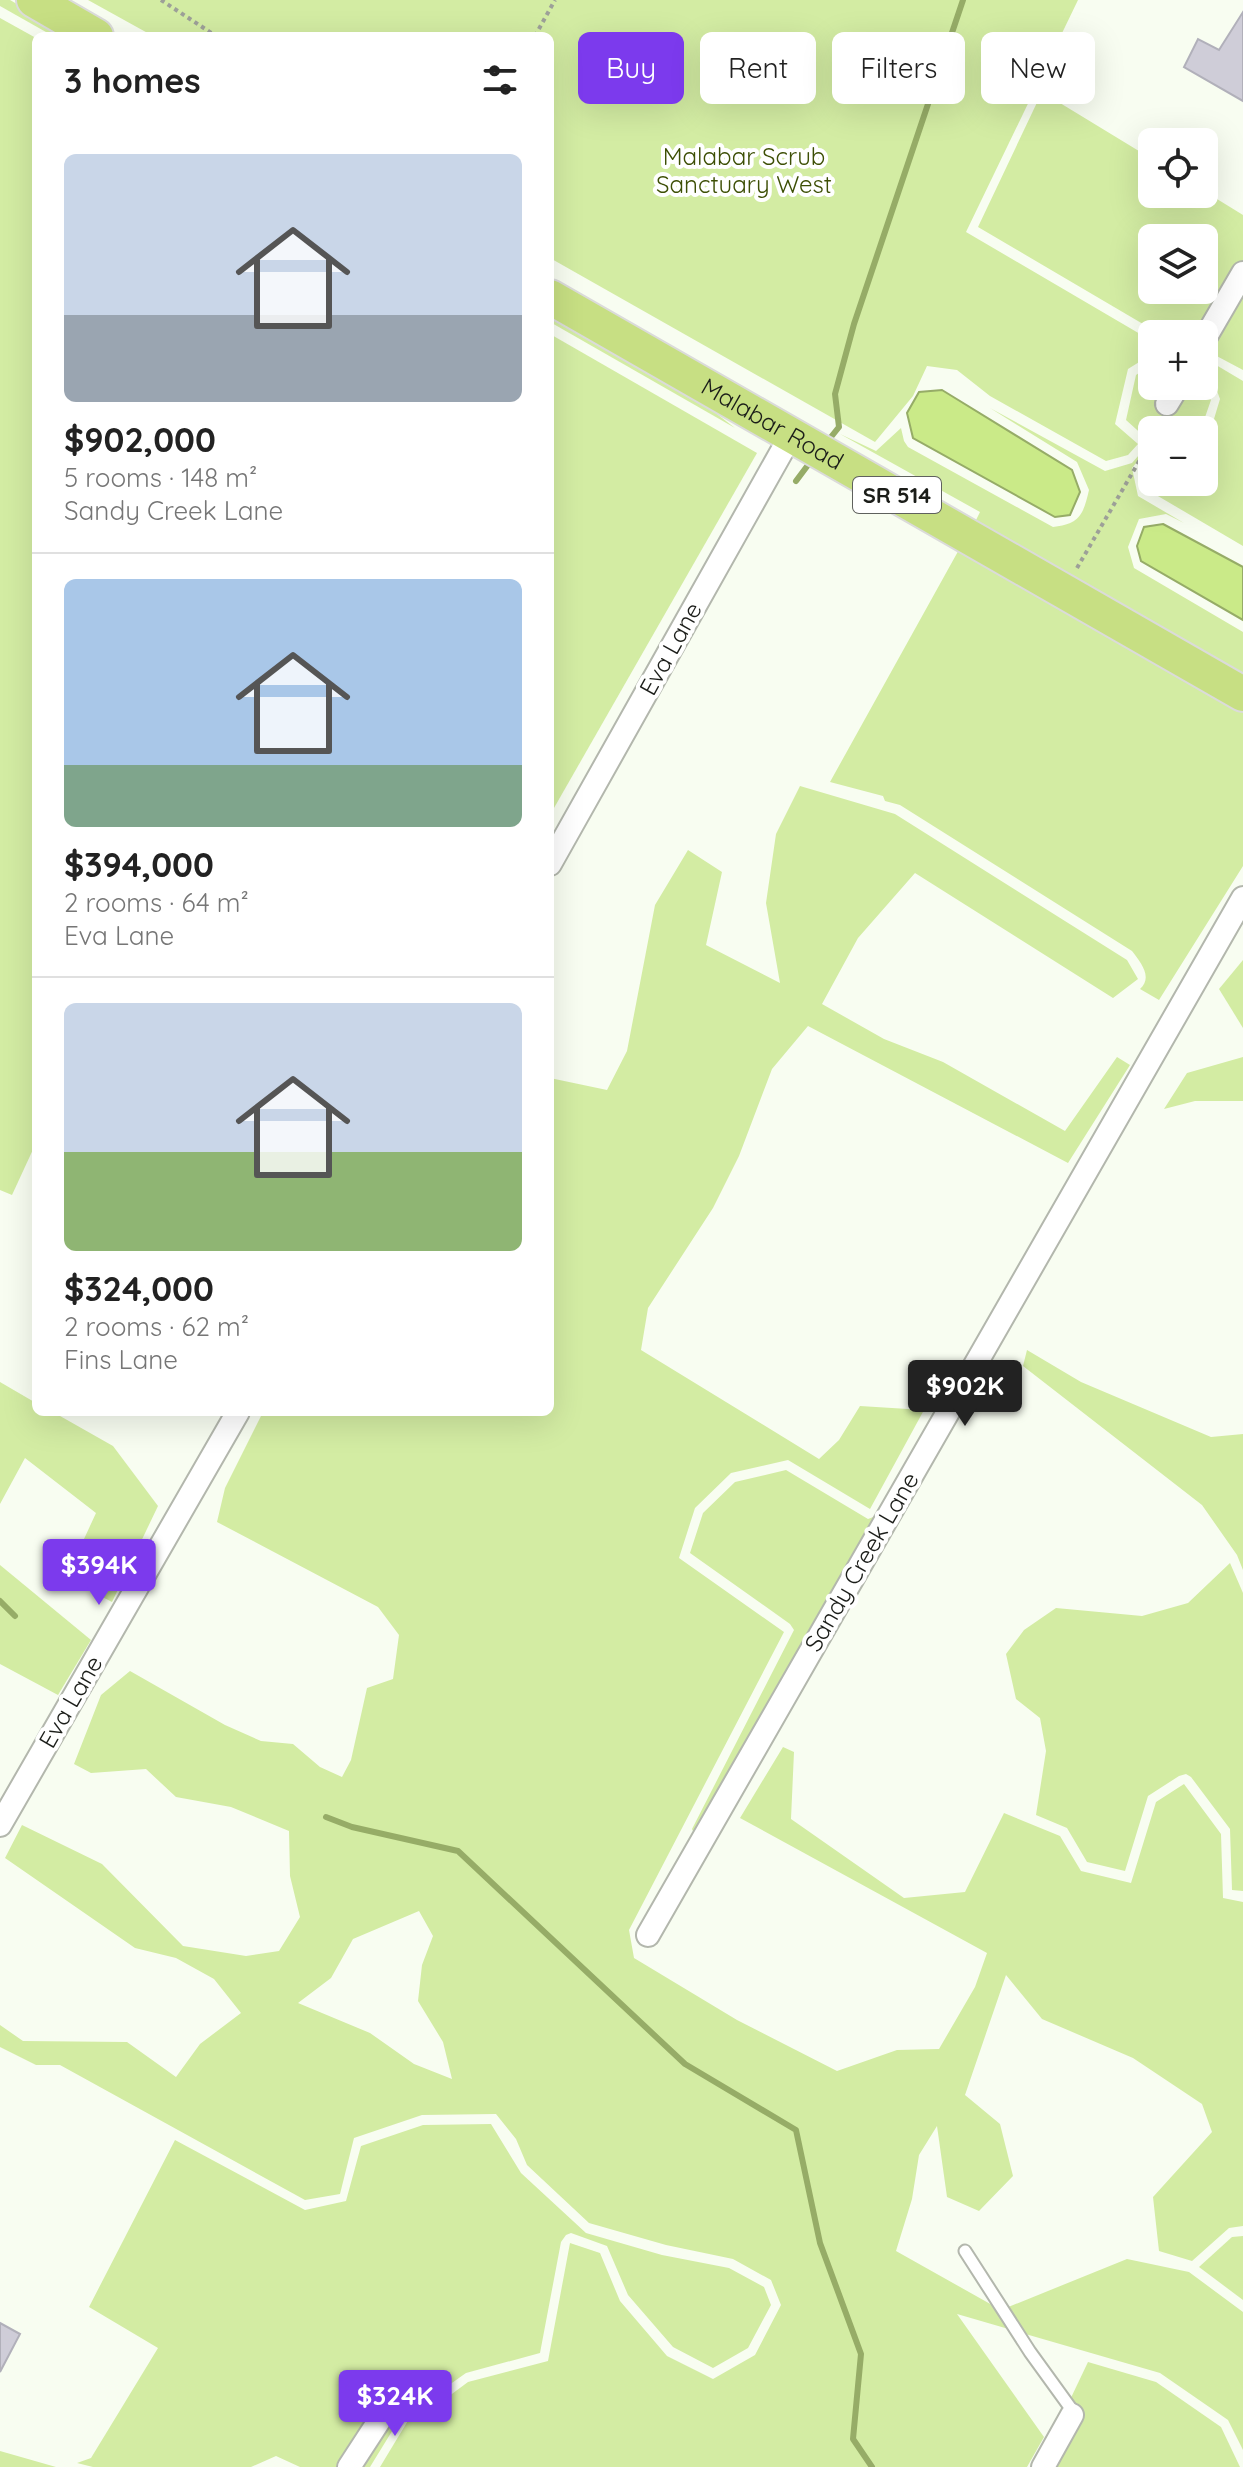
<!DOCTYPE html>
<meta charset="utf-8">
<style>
:root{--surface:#fff;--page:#f6f6f6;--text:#222;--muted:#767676;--line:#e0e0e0;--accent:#7c3aed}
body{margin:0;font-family:Quicksand,sans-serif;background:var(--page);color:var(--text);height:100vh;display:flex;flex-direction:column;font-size:30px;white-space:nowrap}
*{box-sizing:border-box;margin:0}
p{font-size:26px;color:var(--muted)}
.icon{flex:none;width:44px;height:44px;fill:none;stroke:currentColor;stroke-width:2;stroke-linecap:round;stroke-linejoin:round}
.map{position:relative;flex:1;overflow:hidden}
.drawer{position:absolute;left:32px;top:32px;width:522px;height:1384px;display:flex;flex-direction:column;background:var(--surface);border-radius:12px;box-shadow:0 8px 32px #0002}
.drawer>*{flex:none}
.banner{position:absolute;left:578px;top:32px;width:544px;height:72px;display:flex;gap:16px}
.tools{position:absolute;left:1138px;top:128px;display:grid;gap:16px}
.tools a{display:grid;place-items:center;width:80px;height:80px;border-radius:12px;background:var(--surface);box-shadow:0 8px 32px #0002;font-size:40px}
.price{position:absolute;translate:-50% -68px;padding:0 18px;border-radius:8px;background:var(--accent);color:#fff;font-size:26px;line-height:52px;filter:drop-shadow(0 2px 4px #0008)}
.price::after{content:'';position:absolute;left:50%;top:48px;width:24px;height:18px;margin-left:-12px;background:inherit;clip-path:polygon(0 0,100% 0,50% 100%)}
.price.current{background:#222;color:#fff}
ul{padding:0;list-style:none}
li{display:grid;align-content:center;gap:16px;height:424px;padding:0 32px}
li+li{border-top:2px solid var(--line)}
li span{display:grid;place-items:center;height:248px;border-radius:12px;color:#555}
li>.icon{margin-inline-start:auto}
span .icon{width:144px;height:144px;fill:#fffc;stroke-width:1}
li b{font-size:34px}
h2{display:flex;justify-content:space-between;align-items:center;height:96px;padding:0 32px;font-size:34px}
.chip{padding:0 28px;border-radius:12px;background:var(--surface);box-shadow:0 8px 32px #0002;font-size:28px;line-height:72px}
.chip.current{background:var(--accent);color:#fff}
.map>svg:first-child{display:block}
</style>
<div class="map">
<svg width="1243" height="2467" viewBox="0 0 1243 2467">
<rect width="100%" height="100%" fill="#f8fdf1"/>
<g fill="#d3eca3" fill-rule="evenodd">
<polygon points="0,0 10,0 72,36 53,36 0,6"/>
<polygon points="88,0 1078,0 966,232 1152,341 1152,354 1128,369 1115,424 1138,444 1128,455 1106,461 990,396 957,370 927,366 913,396 875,442 550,258 550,36 153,36"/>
<polygon points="0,18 36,38 36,1143 12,1195 0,1190"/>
<path d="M1042 92 1152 159V194H1204V191L1243 215V370L1211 353 1204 357V334H1160L978 227ZM1152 238H1204V290H1152Z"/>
<polygon points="550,311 678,384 735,428 550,322"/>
<polygon points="550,334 757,453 550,815"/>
<polygon points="1211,362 1243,381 1243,546 1146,489 1140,471 1152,457 1152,482 1204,482 1204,434 1211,429 1220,399 1210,372"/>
<path d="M1152 364V386H1204V383L1211 400 1203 423 1192 430H1152V443L1132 468 1138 496 1184 523 1166 514 1139 519 1128 547 1134 568 1243 632V681L973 526 980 512 840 434 876 451 901 428 904 441 908 447 1053 527C1079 524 1083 516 1089 490L1077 462 990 408 1105 471 1132 463 1146 447V438L1126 420 1136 375Z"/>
<path d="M961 546 1243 708V866L1159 1000 1140 989C1153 977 1141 963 1132 951L900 805 885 801 883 796 830 782Z"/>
<path d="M800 786 895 814 1127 960 1138 979 1113 998 915 873 858 938 822 1004 884 1039 943 1062 1065 1131 1117 1057 1130 1065 1068 1163 808 1026 772 1069 739 1156 713 1208 648 1308 641 1350 819 1459 839 1440 860 1406 924 1410 870 1509 788 1460 731 1473 695 1508 679 1558 784 1632 629 1930 634 1958 737 2020 837 2071 897 2050 939 2049 975 1987 987 1953 740 1818 783 1747 794 1752 791 1819 904 1898 965 1892 1004 1813 1060 1836 1081 1871 1131 1883 1156 1802 1184 1784 1221 1834 1223 1898 1243 1902V2226L1229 2228 1192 2261 1159 2251 1153 2197 1212 2132 1202 2104 1133 2058 1042 2019 1006 1975 965 2095 1000 2124 1013 2176 979 2211 947 2197 937 2126 919 2155 912 2199 896 2251 1001 2310 1127 2259 1189 2272 1243 2312V2450L1228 2420 1160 2373 957 2314 1044 2437 1027 2467H380L418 2404 433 2408 468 2382 548 2361 570 2243 600 2253 620 2301 667 2356 713 2379 755 2355 781 2305 771 2280 733 2259 666 2245 589 2223 527 2165 516 2139 496 2114 422 2115 354 2138 340 2194 305 2200 60 2065H36L0 2047V2025L23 2041 127 2042 176 2077 200 2044 241 2013 214 1979 176 1958 135 1948 5 1858 22 1825 102 1864 183 1946 246 1956 279 1951 300 1917 290 1876 289 1831 231 1807 176 1797 146 1769 91 1773 74 1764 101 1695 130 1671 225 1725 261 1741 293 1744 320 1767 342 1777 351 1760 367 1688 393 1679 399 1635 378 1607 217 1522 225 1488 263 1412H550V1078L607 1090 627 1051 655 905 688 850 722 872 706 945 780 983 766 903 776 834ZM419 1911 433 1936 422 1965 418 2001 443 2042 452 2079 414 2064 370 2033 298 2003 331 1978 353 1939Z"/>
<polygon points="1243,960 1243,1028 1219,989"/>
<polygon points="1243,1057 1243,1101 1195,1101 1164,1109 1187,1073"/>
<polygon points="1027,1350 1081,1382 1211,1437 1243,1434 1243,1570 1237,1555 1202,1505 1023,1366"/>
<polygon points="0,1382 36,1403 36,1412 53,1412 113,1446 158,1506 112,1602 66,1578 96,1513 25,1458 0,1504"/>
<polygon points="786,1470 868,1519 876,1516 702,1850 692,1829 794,1630 790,1624 690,1553 703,1513 735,1482"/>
<polygon points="1230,1563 1243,1593 1243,1891 1232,1890 1230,1829 1191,1777 1186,1774 1179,1776 1148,1796 1125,1871 1087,1862 1067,1828 1036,1815 1046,1751 1040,1718 1016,1699 1006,1654 1024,1630 1056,1608 1142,1616 1188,1603"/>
<polygon points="0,1565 91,1640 58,1695 0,1664"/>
<polygon points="491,2124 521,2173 586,2233 662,2255 729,2268 764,2287 771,2305 748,2348 713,2368 673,2347 628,2295 607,2246 571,2233 566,2235 561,2242 540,2353 466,2373 432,2397 418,2395 413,2397 370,2467 300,2467 276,2456 251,2467 93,2467 77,2463 91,2458 158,2348 89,2307 175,2140 305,2210 346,2201 361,2146 423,2125"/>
<polygon points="1243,2236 1243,2300 1199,2267 1232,2237"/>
<polygon points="1088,2362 1156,2382 1221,2427 1240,2467 1038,2467"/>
<polygon points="0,2451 56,2467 0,2467"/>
</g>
<g fill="#caea88" stroke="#96ac67" stroke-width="2">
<polygon points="942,390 1072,470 1080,492 1070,515 1055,517 913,438 907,413 919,392"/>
<polygon points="1163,524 1243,567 1243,620 1141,561 1137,546 1144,527"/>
</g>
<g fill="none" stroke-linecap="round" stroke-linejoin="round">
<g stroke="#96ac67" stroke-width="6">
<polyline points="831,437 839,427 835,394 854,324 963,0"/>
<polyline points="796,481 808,465"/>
<polyline points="0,1601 15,1616"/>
<polyline points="326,1817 352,1827 458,1851 685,2064 796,2130 820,2243 861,2354 853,2439 872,2467"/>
</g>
</g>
<g fill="#cfcdd8" stroke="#b1b0ba" stroke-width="2">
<polygon points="1243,12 1243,101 1184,67 1198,39 1219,50"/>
<polygon points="0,2323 20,2334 0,2372"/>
</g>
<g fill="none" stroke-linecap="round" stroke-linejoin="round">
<g stroke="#b3b7ad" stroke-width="15">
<polyline id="service" points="965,2251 1030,2352 1072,2410 1072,2415"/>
</g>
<g stroke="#b3b7ad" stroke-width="26">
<g id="minor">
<polyline points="1204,340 1243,273"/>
<polyline points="1167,404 1178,386"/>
<polyline points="550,864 791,435"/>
<polyline points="0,1825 238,1412"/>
<polyline points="648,1935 1243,898"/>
<polyline points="349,2467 403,2384"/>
<polyline points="1043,2467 1072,2415"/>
</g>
</g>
<g stroke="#dbdbda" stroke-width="38">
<g id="primary">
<polyline points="34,0 96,36"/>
<path id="s1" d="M550 297 1243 694"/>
</g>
</g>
<g stroke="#9da098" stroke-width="4" stroke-dasharray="4 4" stroke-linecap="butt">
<polyline points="161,0 216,36"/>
<polyline points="535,36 555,0"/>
<polyline points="1156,430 1160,421"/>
<polyline points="1077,568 1152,439"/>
</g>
<use href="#service" stroke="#fff" stroke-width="11"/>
<use href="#minor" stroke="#fff" stroke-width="22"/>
<use href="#primary" stroke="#c7df83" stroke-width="34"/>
</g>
<g text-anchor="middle" stroke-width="8" stroke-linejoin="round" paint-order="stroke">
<rect fill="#fff" stroke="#5f615e" stroke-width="2" x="853" y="477" width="88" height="36" rx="6"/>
<g font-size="22" font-weight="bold" fill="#1b1d19">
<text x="897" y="503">SR 514</text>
</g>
<g font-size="24" fill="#3d4f05" stroke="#fff">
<text x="744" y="165">Malabar Scrub<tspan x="744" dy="28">Sanctuary West</tspan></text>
</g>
<g font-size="24" fill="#1b1d19" stroke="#fff">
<text dy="8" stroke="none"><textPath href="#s1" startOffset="256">Malabar Road</textPath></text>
<text transform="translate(671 649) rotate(-61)" y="8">Eva Lane</text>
<text transform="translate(862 1562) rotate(-60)" y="8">Sandy Creek Lane</text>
<text transform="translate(71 1702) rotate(-60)" y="8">Eva Lane</text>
</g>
</g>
</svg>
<div class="tools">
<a><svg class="icon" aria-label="locate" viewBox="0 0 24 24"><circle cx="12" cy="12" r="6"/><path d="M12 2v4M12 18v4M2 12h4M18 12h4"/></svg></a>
<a><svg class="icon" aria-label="layers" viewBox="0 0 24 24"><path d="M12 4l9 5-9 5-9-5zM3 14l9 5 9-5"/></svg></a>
<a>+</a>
<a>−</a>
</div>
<b class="price current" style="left:965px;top:1428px">$902K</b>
<b class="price" style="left:99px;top:1607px">$394K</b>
<b class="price" style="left:395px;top:2438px">$324K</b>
<div class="banner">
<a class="chip current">Buy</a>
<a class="chip">Rent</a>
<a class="chip">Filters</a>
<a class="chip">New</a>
</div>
<section class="drawer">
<h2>3 homes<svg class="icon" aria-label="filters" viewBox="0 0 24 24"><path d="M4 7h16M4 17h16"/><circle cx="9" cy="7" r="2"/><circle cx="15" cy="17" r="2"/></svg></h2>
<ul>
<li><span style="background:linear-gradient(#c9d6e8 65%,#9aa5b1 0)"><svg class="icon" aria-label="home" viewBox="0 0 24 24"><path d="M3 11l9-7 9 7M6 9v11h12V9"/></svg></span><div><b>$902,000</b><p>5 rooms · 148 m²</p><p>Sandy Creek Lane</p></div></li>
<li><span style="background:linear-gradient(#a9c7e8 75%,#7fa58c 0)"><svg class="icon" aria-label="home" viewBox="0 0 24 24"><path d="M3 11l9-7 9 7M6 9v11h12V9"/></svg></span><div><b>$394,000</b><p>2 rooms · 64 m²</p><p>Eva Lane</p></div></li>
<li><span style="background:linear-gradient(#c9d6e8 60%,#8fb573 0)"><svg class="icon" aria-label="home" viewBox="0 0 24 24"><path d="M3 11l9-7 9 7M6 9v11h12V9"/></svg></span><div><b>$324,000</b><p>2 rooms · 62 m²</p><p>Fins Lane</p></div></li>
</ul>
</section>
</div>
